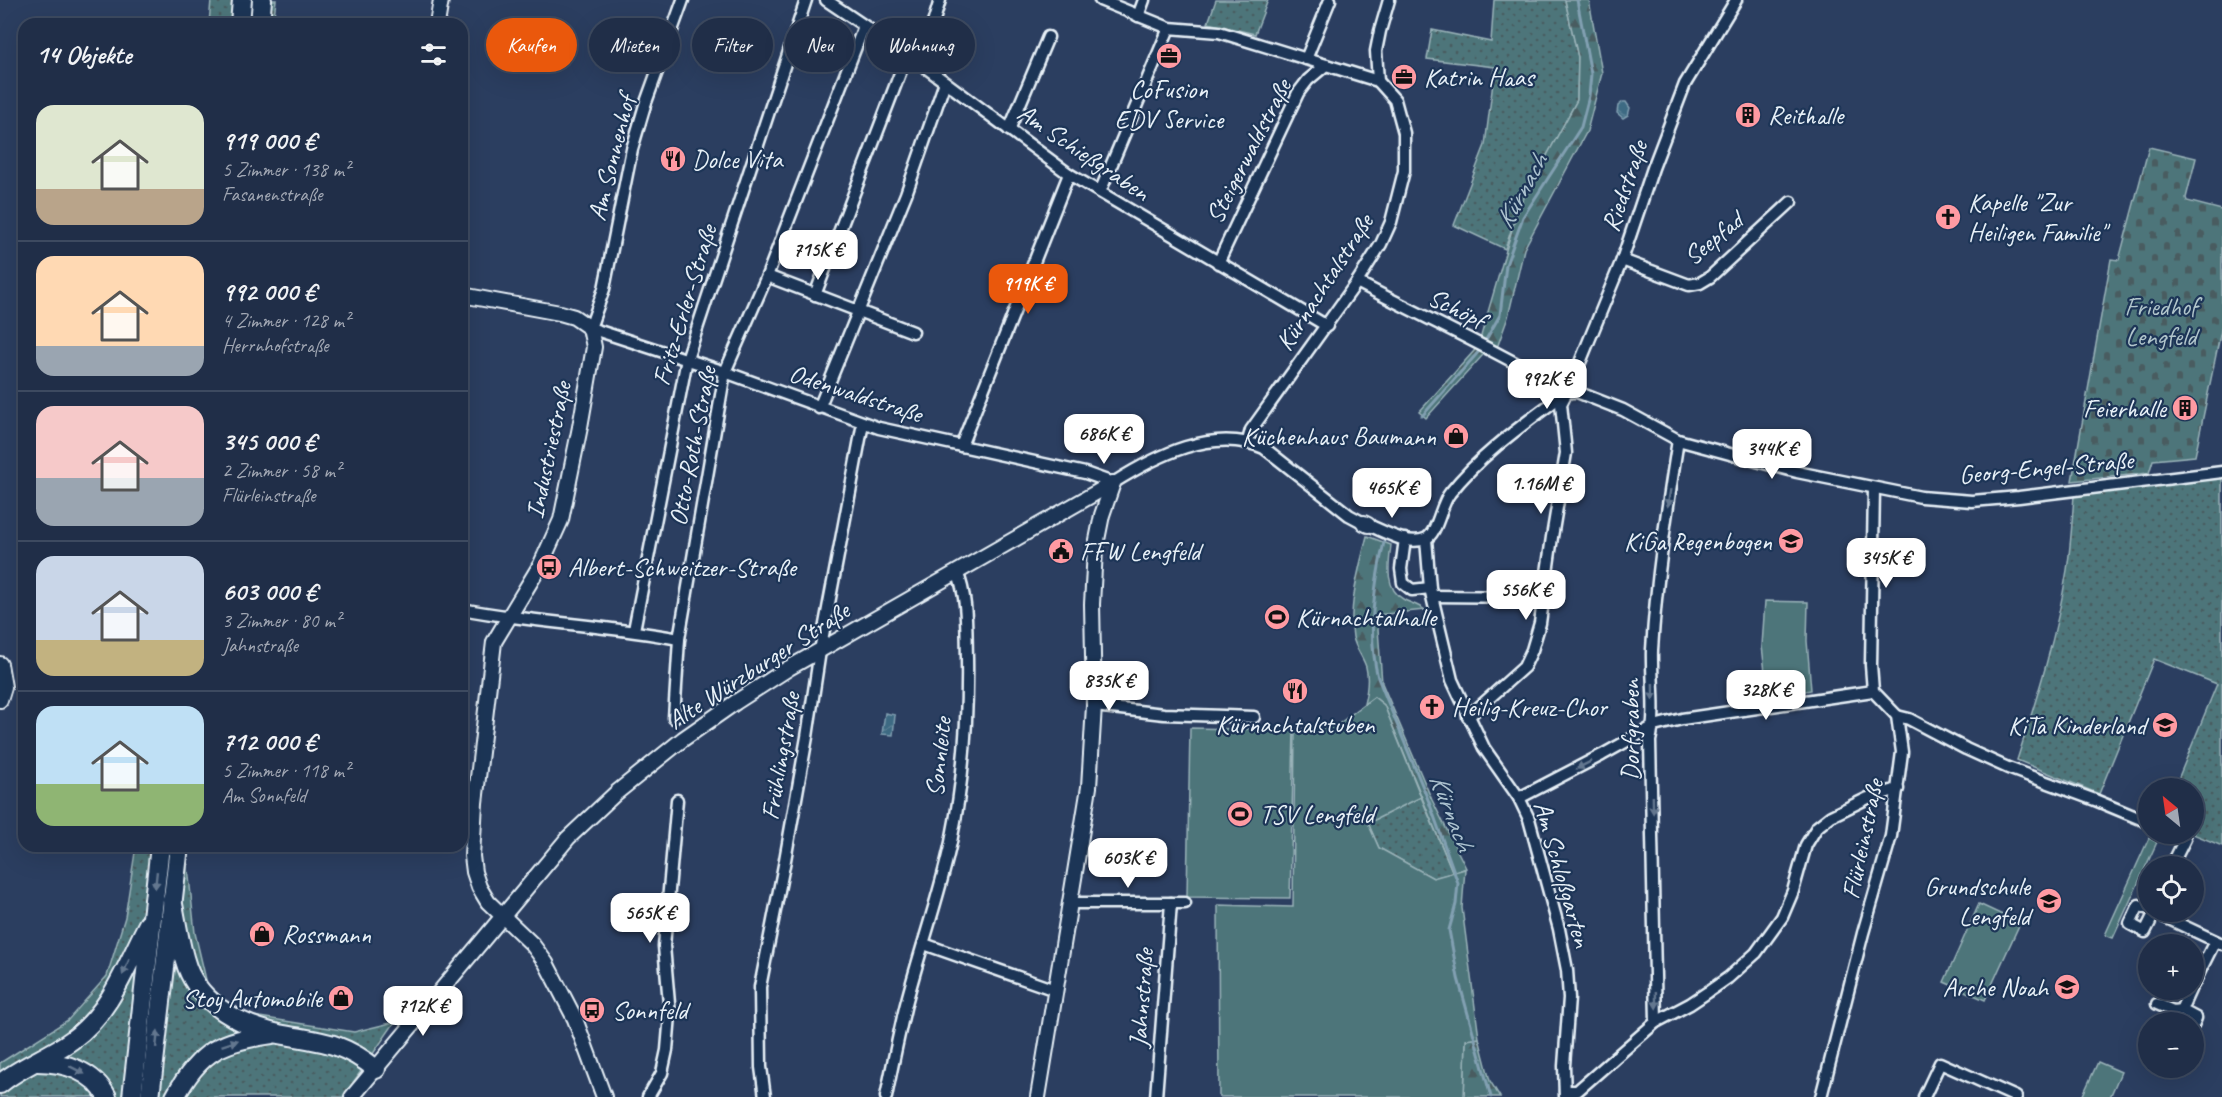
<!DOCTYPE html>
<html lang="de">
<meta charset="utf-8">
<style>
:root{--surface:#202e48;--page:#28364f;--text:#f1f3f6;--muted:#a2a8b4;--line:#3d4a60;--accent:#ea580c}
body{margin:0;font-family:Caveat,sans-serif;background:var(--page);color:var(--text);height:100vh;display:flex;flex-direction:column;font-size:22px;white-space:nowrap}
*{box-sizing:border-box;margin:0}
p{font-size:20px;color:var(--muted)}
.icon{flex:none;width:33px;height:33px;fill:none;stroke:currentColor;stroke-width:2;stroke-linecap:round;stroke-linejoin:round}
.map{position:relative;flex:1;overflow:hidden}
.details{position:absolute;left:18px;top:18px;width:450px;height:834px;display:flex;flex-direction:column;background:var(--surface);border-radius:18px;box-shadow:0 6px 24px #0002,0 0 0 2px var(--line)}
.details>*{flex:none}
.banner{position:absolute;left:486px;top:18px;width:570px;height:54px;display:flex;gap:12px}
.needle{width:39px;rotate:331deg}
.tools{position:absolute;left:2138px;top:778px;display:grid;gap:12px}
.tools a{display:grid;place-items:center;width:66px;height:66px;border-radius:50%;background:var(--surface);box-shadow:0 6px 24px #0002,0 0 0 2px var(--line);font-size:30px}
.price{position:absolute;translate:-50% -51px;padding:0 14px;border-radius:12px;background:#fff;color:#222;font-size:20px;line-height:39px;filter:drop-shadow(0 2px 3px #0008)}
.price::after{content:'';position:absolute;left:50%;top:36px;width:18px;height:14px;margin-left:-9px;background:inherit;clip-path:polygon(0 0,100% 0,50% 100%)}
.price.active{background:var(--accent);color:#fff}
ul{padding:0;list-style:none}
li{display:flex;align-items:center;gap:18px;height:150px;padding:0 18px}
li+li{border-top:2px solid var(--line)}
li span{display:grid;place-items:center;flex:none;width:168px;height:120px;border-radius:18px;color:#555}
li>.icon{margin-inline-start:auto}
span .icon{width:72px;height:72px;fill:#fffc;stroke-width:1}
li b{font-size:26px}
h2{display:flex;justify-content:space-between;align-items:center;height:72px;padding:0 18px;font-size:26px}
.pill{padding:0 21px;border-radius:27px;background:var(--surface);box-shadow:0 6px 24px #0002,0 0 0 2px var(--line);font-size:21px;line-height:54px}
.pill.active{background:var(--accent);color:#fff}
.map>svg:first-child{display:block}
</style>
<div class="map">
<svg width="2222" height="1097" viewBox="0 0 2222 1097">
<defs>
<pattern id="grass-dots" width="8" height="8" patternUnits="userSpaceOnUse" patternTransform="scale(1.5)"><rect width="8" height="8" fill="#4d757a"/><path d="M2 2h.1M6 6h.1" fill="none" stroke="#495c60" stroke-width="1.8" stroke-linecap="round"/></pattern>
<pattern id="forest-firs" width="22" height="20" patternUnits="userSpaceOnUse" patternTransform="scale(1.5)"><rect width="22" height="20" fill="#4d757a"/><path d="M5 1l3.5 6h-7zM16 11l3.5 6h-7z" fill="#495c60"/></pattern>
<pattern id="cemetery-stones" width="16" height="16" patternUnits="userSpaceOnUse" patternTransform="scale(1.5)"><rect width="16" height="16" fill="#4d757a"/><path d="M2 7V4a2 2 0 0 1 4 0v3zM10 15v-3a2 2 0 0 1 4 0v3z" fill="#495c60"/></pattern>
<pattern id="water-waves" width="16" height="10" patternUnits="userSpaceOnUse" patternTransform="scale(1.5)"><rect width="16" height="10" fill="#3e6a83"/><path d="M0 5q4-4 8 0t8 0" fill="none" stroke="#5a8095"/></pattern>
</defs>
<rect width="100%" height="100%" fill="#2b3e60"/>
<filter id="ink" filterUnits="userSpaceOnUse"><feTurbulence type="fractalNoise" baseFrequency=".0167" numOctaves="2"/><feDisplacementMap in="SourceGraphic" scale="12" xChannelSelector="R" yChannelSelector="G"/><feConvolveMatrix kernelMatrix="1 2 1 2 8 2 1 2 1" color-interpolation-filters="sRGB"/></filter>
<g filter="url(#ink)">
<g fill="url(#grass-dots)" stroke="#9ab3b9" stroke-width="1.5">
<polygon points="211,0 276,0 273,24 209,24"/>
<polygon points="1216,0 1268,0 1255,34 1208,23"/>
<polygon points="1494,0 1565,0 1578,57 1577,100 1518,209 1505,249 1454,225 1485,145 1495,67 1427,59 1432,30 1491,42"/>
<path d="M2222 476V846L2193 834V789H2174L2217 684 2154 659 2099 794 2017 760C2037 698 2057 634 2067 570 2071 545 2072 521 2074 496Z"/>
<polygon points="1421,797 1453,873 1433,878 1379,848 1368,823"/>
<polygon points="136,846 188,846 187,858 195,933 207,984 241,1014 354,1032 395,1022 343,1097 0,1097 0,1063 68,1020 107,976 125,917"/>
</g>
<g fill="url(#forest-firs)" stroke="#9ab3b9" stroke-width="1.5">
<polygon points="1565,0 1589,0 1602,73 1587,131 1524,249 1508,317 1498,345 1482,356 1426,418 1419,412 1474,351 1481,336 1518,209 1577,100 1578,57"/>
<path d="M1367 536 1391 545C1389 563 1384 588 1403 599 1410 603 1418 605 1425 610L1377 615 1382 683 1432 800 1466 868 1453 873 1384 705 1374 697 1364 704C1367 692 1369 679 1366 667 1363 657 1355 648 1353 637 1348 606 1360 565 1367 536Z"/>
<polygon points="1479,1038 1490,1081 1500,1097 1464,1097 1466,1040"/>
</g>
<polygon fill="url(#cemetery-stones)" stroke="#9ab3b9" stroke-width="1.5" points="2149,147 2196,158 2186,198 2187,201 2222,210 2222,326 2195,456 2153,460 2149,473 2072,481 2111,259 2119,260"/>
<g fill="#4d757a" stroke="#9ab3b9" stroke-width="1.5">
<polygon points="1765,601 1808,602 1807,641 1811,690 1768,698 1762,646"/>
<polygon points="1374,697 1384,705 1421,797 1368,823 1379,848 1433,878 1465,869 1462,908 1479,1038 1466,1040 1464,1097 1219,1097 1218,905 1293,907 1295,730 1336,726"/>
<polygon points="1190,728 1294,730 1290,898 1187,897"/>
<polygon points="2149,838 2157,842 2113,938 2105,935"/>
<polygon points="1979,904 2020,923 1985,1000 1944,982"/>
<polygon points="2098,1062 2121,1072 2110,1097 2082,1097"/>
</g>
<g fill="url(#water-waves)" stroke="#82a0b2" stroke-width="1.5">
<polygon points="1623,102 1626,102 1630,108 1628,115 1623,118 1617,113 1618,106"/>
<polygon points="885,713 895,715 893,735 882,734"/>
</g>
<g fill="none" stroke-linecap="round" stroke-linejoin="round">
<g stroke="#82a0b2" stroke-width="3">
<polyline points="1484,343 1500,315 1506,265 1523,217 1581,127 1589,96 1591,74 1577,0"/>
<polyline points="1422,416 1481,349"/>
<path d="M1384 542C1374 587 1367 633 1378 678L1429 802 1458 883 1456 904 1449 930 1458 978 1491 1097"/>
</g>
<g stroke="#e8f1f8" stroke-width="15">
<g id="street">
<path d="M683 0 645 105 632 149 604 289 590 328 725 372 879 428 1085 473 1113 483C1156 456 1213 426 1264 448L1349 515 1364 523"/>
<polyline points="826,0 921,64 1069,174 1327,326"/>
<polyline points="1100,0 1169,28"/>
<polyline points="1138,16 1144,0"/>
<polyline points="1306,59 1330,0"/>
<polyline points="921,64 940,0"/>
<polyline points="1009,130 1048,37"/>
<polyline points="1100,192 1169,28 1219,32 1378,81"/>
<polyline points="1622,260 1689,285 1700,283 1710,277 1791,202"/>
<polyline points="1218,263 1298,93 1308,80 1326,65"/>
<polyline points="767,276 913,332"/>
<path d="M1357 282C1427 319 1499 351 1567 392"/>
<polyline points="815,295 907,55"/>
<polyline points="1567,392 1577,392 1623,410 1678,440 1797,472 1921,497 1972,501 2019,497 2222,472"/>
<polyline points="819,408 906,194 945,82"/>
<polyline points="1248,441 1251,430 1357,282 1381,244 1391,222 1404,171 1404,133 1395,100 1378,81 1376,51 1380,31 1389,0"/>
<polyline points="961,446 1069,174"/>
<path d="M1368 525C1384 531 1407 546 1425 539 1438 534 1440 505 1450 493 1481 454 1524 424 1564 394"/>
<polyline points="1405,539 1401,569 1403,583 1412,590 1430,588"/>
<polyline points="1426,539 1430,588 1452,680 1484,748 1519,798 1529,819 1559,929 1567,970 1569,998 1564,1066 1565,1097"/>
<polyline points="1432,596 1543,597"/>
<path d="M462 609C534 623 607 625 679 639"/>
<polyline points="634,630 687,359 806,0"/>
<polyline points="1094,706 1164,714 1254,717"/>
<polyline points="1897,716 1909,719 1966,749 2008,768 2095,800 2148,822"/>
<polyline points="1468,717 1524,667 1532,650 1540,623 1552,537 1566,453 1561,404 1572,382 1622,260 1653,168 1685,84 1736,0"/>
<polyline points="674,718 679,639 725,372 767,276 864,26"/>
<polyline points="1519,798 1602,755 1654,726 1682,719 1873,691"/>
<polyline points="2171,867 2185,839 2175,834"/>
<polyline points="1071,903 1185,903"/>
<polyline points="2148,909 2139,905 2130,924 2145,932 2155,912"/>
<polyline points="2154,912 2222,944"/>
<polyline points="924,944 1055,990"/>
<polyline points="2193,985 2215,941"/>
<polyline points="2190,990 2181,1010 2196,1018 2193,1025"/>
<polyline points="2157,1004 2173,1011 2181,1010"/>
<path d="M1656 1022 1650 741C1657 712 1651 680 1652 650 1656 580 1667 510 1678 440"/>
<polyline points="1565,1091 1577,1091 1656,1022 1690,1004 1708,992 1728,978 1756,953 1782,917 1793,891 1806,845 1817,827 1831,816 1868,798 1898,789"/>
<polyline points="648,1097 662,1073 667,1050 670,1015 664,946 677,800"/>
<polyline points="765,1097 761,1067 760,987 785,860 807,737 820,651 863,423"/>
<path d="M886 1097C892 1067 898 1038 905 1008 919 952 939 898 951 842 963 784 968 716 967 657 966 628 968 598 957 572"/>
<polyline points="1156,1097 1171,903"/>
<polyline points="1821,1097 1863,933 1891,836 1902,752 1897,716 1873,691 1871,665 1874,488"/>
<polyline points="1924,1097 1940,1063 2016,1097"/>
</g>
</g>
<g stroke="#e8f1f8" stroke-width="18">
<g id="secondary">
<polyline points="437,24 441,0"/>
<polyline points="462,295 560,313 574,317 590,328 594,347 580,427 561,520 541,564 494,642 475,803 472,856 474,872 479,887 488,902 532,944 546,963 575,1019 604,1097"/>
<polyline points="1364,523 1368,525"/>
<polyline points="0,664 4,687 0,700"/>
<polyline points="352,1097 568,838 616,793 683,739 736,702 789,668 1113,483"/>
<polyline points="1038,1097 1089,787 1094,706 1092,604 1095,550 1102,515 1113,483"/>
</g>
</g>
<g stroke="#e8f1f8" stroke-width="22">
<g id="highway">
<polyline points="240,24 242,0"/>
<polyline points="260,24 262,0"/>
<path d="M172 900C177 922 179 945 187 967 201 1005 242 1026 279 1034 321 1042 341 1041 376 1069"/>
<path d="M37 1062C64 1062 94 1071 107 1097"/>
<path d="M0 1084C21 1066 49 1057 72 1040 111 1012 126 966 148 924"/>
<polyline points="132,1097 160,846"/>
<polyline points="150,1097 179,846"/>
<path d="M175 1097C200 1050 222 1041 272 1034"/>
</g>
</g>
<use href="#street" stroke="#1d3557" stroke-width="10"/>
<use href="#secondary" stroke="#1d3557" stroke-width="14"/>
<use href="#highway" stroke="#1d3557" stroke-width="18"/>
</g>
<defs><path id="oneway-solid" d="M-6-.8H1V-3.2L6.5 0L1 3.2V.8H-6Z" transform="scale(1.5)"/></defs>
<g fill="#64778f">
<use href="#oneway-solid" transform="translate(1669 498) rotate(99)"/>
<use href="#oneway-solid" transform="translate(1653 692) rotate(89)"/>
<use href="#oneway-solid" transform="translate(1584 765) rotate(153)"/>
<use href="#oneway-solid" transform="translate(1653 805) rotate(89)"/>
<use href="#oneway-solid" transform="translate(156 880) rotate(96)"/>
<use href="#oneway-solid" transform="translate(126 967) rotate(114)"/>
<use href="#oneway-solid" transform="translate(1656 1000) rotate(89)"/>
<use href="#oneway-solid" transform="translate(157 1039) rotate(-84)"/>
<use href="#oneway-solid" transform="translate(230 1043) rotate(-19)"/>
<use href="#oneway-solid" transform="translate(77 1070) rotate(27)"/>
</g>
</g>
<defs>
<g id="office-disc" transform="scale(1.35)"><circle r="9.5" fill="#ff9aa2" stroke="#1d3557"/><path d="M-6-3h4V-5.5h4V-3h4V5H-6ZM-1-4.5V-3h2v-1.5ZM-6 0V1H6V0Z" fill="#111"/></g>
<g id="building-disc" transform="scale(1.35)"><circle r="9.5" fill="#ff9aa2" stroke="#1d3557"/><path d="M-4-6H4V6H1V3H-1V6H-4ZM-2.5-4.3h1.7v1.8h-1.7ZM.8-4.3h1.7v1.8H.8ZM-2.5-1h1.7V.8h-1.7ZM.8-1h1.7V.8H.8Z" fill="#111"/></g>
<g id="restaurant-disc" transform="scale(1.35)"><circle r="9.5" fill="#ff9aa2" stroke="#1d3557"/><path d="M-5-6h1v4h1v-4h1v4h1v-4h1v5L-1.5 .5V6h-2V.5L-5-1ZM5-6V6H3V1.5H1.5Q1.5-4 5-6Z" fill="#111"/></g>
<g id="church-disc" transform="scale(1.35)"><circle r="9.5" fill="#ff9aa2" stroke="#1d3557"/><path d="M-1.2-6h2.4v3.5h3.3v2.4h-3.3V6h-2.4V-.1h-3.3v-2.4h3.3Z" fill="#111"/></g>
<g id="shop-disc" transform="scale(1.35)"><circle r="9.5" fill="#ff9aa2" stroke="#1d3557"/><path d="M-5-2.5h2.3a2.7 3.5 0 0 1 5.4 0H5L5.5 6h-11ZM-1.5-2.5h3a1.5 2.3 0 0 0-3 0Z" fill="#111"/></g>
<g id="school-disc" transform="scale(1.35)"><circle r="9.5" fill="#ff9aa2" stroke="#1d3557"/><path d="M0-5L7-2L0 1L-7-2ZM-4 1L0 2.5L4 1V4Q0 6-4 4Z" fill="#111"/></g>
<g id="civic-disc" transform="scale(1.35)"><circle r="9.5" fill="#ff9aa2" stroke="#1d3557"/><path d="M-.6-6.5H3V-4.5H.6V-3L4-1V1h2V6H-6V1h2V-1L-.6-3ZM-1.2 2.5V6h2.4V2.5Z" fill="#111"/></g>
<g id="bus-disc" transform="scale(1.35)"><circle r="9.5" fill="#ff9aa2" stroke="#1d3557"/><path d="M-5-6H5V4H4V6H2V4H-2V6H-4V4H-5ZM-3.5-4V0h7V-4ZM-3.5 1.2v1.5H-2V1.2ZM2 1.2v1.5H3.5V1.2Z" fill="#111"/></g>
<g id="stadium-disc" transform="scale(1.35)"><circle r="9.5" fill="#ff9aa2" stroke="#1d3557"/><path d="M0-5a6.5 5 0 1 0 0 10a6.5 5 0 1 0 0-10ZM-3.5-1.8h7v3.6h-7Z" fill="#111"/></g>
</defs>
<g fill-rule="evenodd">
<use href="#office-disc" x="1169" y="56"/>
<use href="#office-disc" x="1404" y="77"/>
<use href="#building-disc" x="1748" y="115"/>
<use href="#restaurant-disc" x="673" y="159"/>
<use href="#church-disc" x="1948" y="217"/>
<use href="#building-disc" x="2185" y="408"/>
<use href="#shop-disc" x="1456" y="436"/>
<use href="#school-disc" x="1791" y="541"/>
<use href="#civic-disc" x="1061" y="551"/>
<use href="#bus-disc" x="549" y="567"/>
<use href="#stadium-disc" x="1277" y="617"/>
<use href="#restaurant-disc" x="1295" y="691"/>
<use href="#church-disc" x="1432" y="707"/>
<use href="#school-disc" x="2165" y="725"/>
<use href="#stadium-disc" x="1240" y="814"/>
<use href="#school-disc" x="2049" y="901"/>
<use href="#shop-disc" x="262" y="934"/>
<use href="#school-disc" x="2067" y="987"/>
<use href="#shop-disc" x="341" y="998"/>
<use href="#bus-disc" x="592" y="1010"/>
</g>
<g text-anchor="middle" stroke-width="4.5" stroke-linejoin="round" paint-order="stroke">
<g font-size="26" fill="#e8f1f8" stroke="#1d3557" text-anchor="start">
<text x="1424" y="86">Katrin Haas</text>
<text x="1169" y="98" text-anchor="middle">CoFusion<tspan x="1169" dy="30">EDV Service</tspan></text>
<text x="1768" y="124">Reithalle</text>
<text x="692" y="168">Dolce Vita</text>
<text x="1968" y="211">Kapelle "Zur<tspan x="1968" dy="30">Heiligen Familie"</tspan></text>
<text x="2166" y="417" text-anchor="end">Feierhalle</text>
<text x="1436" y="445" text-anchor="end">Küchenhaus Baumann</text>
<text x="1772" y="550" text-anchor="end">KiGa Regenbogen</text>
<text x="1080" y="560">FFW Lengfeld</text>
<text x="568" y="576">Albert-Schweitzer-Straße</text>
<text x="1296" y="626">Kürnachtalhalle</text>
<text x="1452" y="716">Heilig-Kreuz-Chor</text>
<text x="1295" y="733" text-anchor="middle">Kürnachtalstuben</text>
<text x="2146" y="734" text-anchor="end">KiTa Kinderland</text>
<text x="1260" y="823">TSV Lengfeld</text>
<text x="2030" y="895" text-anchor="end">Grundschule<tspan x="2030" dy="30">Lengfeld</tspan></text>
<text x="282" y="943">Rossmann</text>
<text x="2048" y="996" text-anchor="end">Arche Noah</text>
<text x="322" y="1007" text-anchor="end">Stoy Automobile</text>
<text x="612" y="1019">Sonnfeld</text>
</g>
<g font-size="26" fill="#e8f1f8" stroke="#1d3557">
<text transform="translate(1248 151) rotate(-63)" y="9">Steigerwaldstraße</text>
<text transform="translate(1084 152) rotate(34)" y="9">Am Schießgraben</text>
<text transform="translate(611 158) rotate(-76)" y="9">Am Sonnenhof</text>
<text transform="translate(1624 186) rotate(-71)" y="9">Riedstraße</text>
<text transform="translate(1713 238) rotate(-39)" y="9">Seepfad</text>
<text transform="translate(1324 282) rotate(-57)" y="9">Kürnachtalstraße</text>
<text transform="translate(684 305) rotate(-73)" y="9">Fritz-Erler-Straße</text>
<text transform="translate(1457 308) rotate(26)" y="9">Schöpf</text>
<text transform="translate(856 393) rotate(18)" y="9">Odenwaldstraße</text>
<text transform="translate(692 446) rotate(-79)" y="9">Otto-Roth-Straße</text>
<text transform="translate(548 450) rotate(-78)" y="9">Industriestraße</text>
<text transform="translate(2046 467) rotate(-5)" y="9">Georg-Engel-Straße</text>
<text transform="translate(758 665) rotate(-33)" y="9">Alte Würzburger Straße</text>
<text transform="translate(1630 730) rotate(-90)" y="9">Dorfgraben</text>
<text transform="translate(780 756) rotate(-80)" y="9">Frühlingstraße</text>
<text transform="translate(938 757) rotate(-84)" y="9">Sonnleite</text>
<text transform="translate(1862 839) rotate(-78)" y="9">Flürleinstraße</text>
<text transform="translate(1563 874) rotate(74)" y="9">Am Schloßgarten</text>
<text transform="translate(1141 998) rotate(-86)" y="9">Jahnstraße</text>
</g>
<g font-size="26" fill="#b2c6cc" stroke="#1d3557">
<text x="2161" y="315">Friedhof<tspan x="2161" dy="30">Lengfeld</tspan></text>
</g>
<g font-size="27" font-style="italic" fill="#acc2cf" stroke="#1d3557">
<text transform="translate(1521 191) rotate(-61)" y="9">Kürnach</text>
<text transform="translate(1452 812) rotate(69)" y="9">Kürnach</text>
</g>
</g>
</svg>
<div class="tools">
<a><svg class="needle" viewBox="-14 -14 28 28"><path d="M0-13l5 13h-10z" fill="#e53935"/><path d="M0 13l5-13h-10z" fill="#a2a8b4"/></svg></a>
<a><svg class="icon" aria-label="locate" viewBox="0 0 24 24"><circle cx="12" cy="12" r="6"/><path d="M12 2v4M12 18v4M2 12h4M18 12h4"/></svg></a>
<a>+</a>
<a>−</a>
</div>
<b class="price" style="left:818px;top:281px">715K €</b>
<b class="price active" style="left:1028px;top:315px">919K €</b>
<b class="price" style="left:1547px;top:410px">992K €</b>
<b class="price" style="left:1104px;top:465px">686K €</b>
<b class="price" style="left:1772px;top:480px">344K €</b>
<b class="price" style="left:1541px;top:515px">1.16M €</b>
<b class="price" style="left:1392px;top:519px">465K €</b>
<b class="price" style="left:1886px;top:589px">345K €</b>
<b class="price" style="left:1526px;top:621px">556K €</b>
<b class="price" style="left:1109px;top:712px">835K €</b>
<b class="price" style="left:1766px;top:721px">328K €</b>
<b class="price" style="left:1128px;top:889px">603K €</b>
<b class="price" style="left:650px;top:944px">565K €</b>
<b class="price" style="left:423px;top:1037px">712K €</b>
<div class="banner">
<a class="pill active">Kaufen</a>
<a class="pill">Mieten</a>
<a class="pill">Filter</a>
<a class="pill">Neu</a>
<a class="pill">Wohnung</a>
</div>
<section class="details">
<h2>14 Objekte<svg class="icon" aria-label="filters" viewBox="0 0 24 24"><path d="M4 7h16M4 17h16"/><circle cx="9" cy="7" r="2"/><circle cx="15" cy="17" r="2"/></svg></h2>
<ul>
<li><span style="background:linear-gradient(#dfe7d0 70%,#b9a48a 0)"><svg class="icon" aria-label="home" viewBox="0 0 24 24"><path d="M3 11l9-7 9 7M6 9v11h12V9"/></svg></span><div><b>919 000 €</b><p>5 Zimmer · 138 m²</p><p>Fasanenstraße</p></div></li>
<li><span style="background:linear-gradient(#ffd9b3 75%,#9aa5b1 0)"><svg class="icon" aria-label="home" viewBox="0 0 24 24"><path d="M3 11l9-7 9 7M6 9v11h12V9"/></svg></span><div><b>992 000 €</b><p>4 Zimmer · 128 m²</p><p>Herrnhofstraße</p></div></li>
<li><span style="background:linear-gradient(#f6c9c9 60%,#9aa5b1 0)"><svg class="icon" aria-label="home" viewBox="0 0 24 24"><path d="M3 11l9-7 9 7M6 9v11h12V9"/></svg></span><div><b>345 000 €</b><p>2 Zimmer · 58 m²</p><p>Flürleinstraße</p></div></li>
<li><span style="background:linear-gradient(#c9d6e8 70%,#c2b280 0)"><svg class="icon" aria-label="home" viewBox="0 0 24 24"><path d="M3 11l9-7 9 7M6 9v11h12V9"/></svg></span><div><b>603 000 €</b><p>3 Zimmer · 80 m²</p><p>Jahnstraße</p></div></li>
<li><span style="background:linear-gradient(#bfe0f5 65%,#8fb573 0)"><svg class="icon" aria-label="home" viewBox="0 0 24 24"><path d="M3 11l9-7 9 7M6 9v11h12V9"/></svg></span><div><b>712 000 €</b><p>5 Zimmer · 118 m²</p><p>Am Sonnfeld</p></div></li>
</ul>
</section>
</div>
